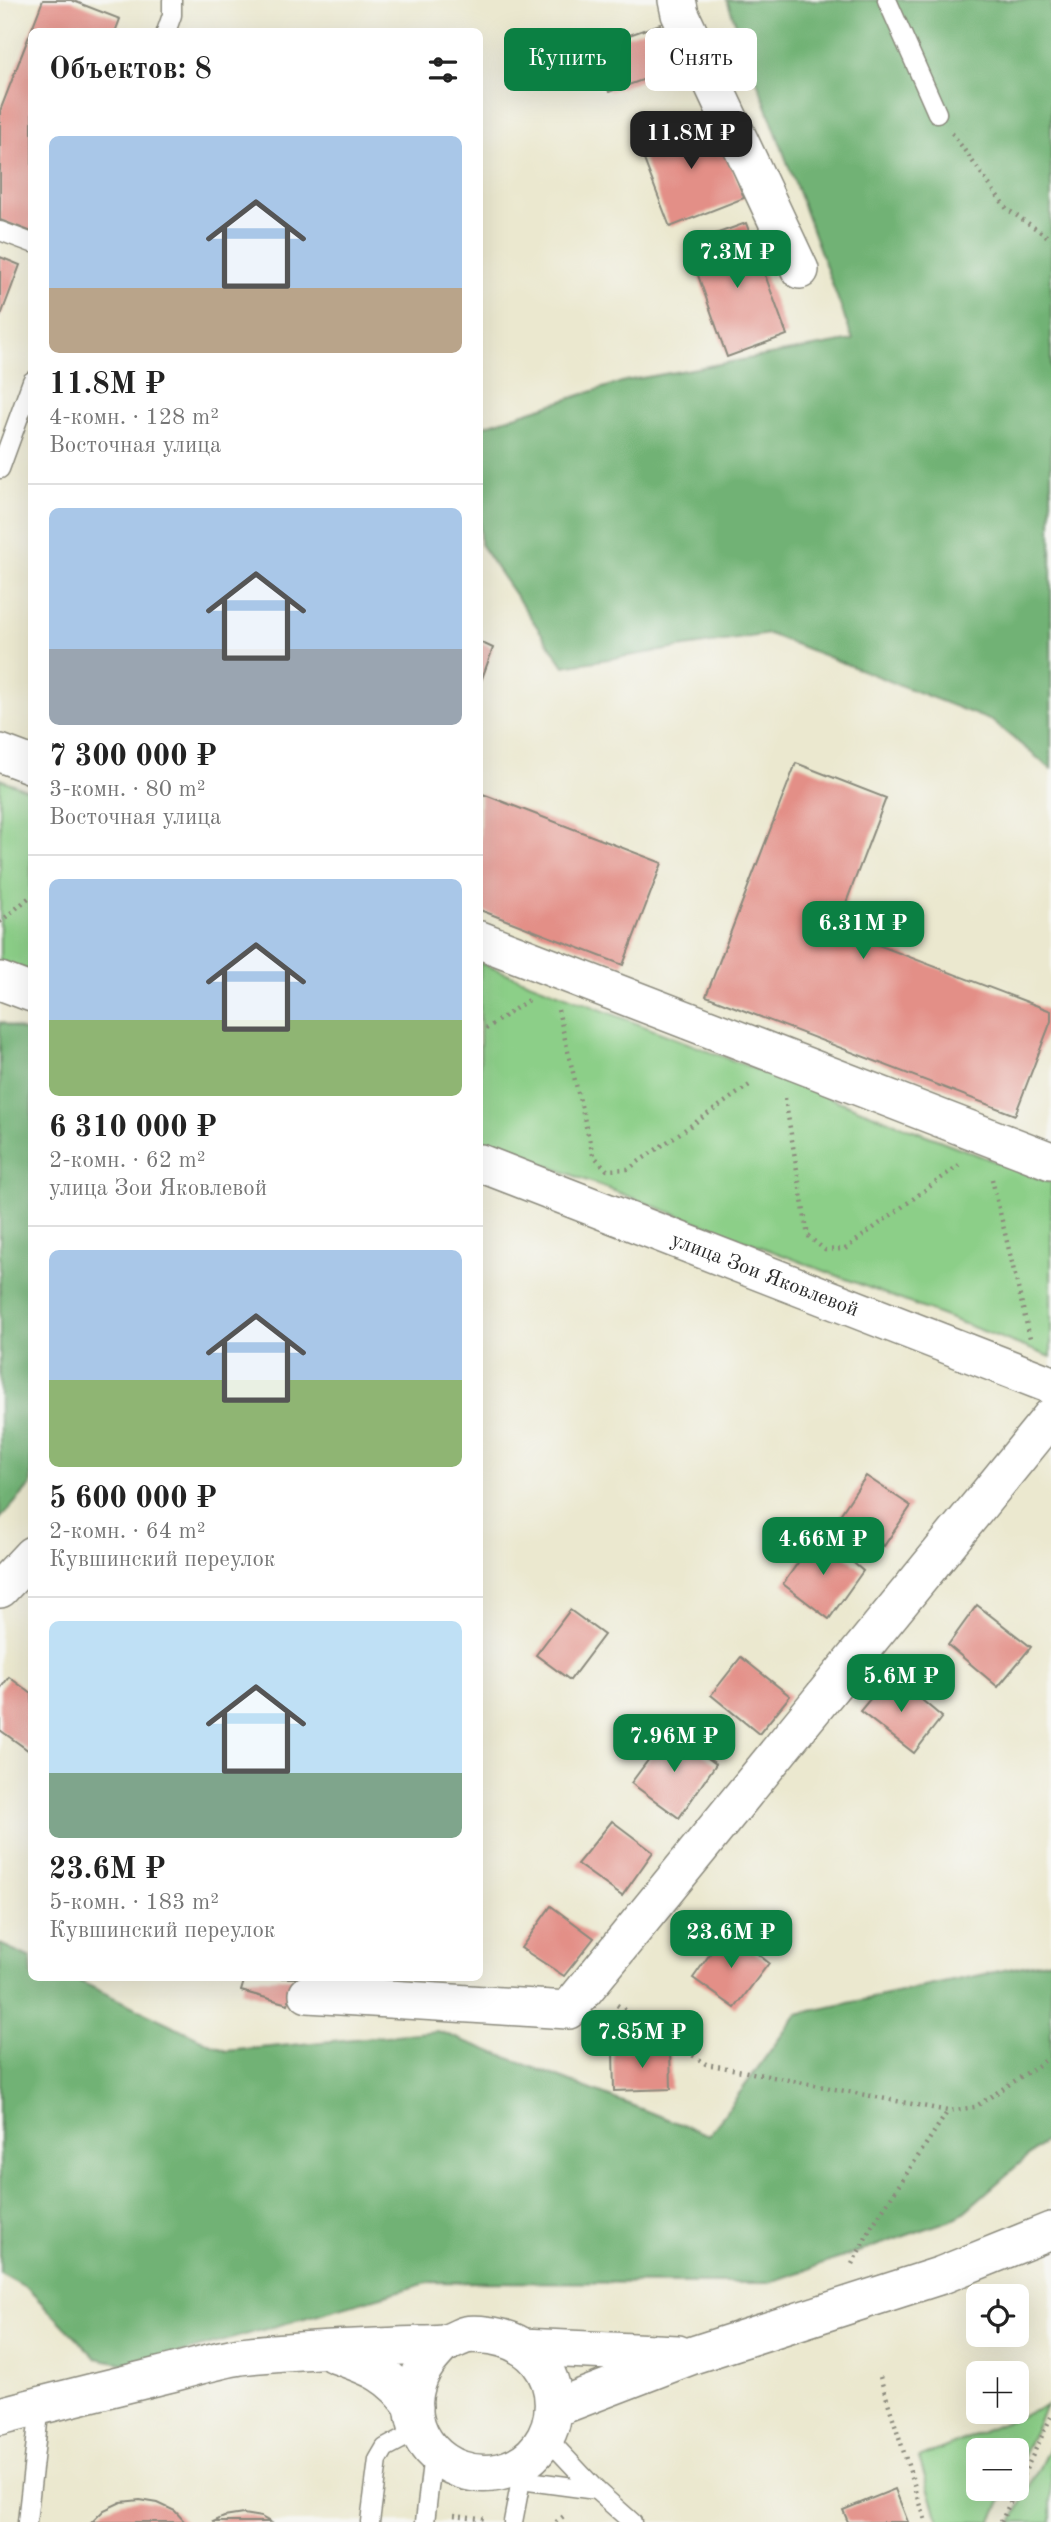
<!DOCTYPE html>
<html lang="ru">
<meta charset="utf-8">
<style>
:root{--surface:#fff;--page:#f2f2f2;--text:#222;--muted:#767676;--line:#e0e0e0;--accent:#0b8043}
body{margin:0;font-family:"Old Standard TT",serif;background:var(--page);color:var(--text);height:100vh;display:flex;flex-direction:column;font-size:26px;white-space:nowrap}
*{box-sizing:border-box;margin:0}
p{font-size:23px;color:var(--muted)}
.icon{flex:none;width:38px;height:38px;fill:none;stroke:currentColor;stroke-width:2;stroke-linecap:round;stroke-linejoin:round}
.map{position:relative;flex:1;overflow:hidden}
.drawer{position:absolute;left:28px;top:28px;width:455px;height:1953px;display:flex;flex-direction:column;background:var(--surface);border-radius:10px;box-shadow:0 7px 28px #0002}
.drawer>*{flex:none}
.guide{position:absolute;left:504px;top:28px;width:441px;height:63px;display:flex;gap:14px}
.tools{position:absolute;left:966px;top:2284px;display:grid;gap:14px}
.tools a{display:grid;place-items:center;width:63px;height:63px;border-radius:10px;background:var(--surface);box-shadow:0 7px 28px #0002;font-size:35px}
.price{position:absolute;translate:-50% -60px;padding:0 16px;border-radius:14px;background:var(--accent);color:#fff;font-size:23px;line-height:46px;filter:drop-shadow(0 2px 4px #0008)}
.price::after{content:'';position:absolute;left:50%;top:42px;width:21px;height:16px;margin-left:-10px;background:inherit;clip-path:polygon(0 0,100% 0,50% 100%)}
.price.current{background:#222;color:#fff}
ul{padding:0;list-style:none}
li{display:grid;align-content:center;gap:14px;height:371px;padding:0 21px}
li+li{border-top:2px solid var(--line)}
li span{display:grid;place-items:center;height:217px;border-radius:10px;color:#555}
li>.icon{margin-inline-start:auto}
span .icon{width:126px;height:126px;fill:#fffc;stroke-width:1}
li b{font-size:30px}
h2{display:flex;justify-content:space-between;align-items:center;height:84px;padding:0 21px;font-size:30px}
.tag{padding:0 24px;border-radius:10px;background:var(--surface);box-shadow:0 7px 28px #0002;font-size:24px;line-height:63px}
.tag.current{background:var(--accent);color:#fff}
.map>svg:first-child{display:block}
</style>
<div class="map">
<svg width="1051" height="2522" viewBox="0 0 1051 2522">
<rect width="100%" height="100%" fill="#f6f6f2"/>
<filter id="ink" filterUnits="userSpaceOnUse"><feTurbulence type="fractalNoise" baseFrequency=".0143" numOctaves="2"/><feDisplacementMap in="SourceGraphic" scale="14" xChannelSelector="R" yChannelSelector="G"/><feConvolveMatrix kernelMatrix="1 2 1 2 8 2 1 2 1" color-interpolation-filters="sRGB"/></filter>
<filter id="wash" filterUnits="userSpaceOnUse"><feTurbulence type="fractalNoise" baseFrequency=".00686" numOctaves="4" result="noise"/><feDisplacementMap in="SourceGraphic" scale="28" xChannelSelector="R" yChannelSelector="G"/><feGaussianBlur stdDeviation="1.57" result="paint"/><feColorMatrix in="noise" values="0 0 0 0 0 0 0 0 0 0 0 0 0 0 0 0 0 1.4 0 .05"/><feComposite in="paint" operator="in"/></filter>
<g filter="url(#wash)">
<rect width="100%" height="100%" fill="#ebe8cf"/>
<g fill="#8ccf88" stroke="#5c7d5a" stroke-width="2">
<polygon points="0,779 31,791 31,972 0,961"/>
<polygon points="480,963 1051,1183 1051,1357 480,1140"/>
<polygon points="1046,2406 1017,2468 1017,2450 978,2450 978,2488 1007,2489 991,2522 939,2522 919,2458"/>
<polygon points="1051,2444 1051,2522 1012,2522"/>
</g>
<g fill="#71b274" stroke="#4e6e50" stroke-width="2">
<polygon points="727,0 1051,0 1051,769 992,721 769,634 564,666 480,544 480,427 625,381 853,340"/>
<polygon points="0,1022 32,1034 31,1485 0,1519"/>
<polygon points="0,1944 31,1958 32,1978 73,1978 226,2051 438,2031 709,2135 797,2014 1051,1960 1051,2136 957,2218 768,2283 431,2282 136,2366 96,2358 27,2288 0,2273"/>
</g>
<g id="blocks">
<g fill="#e38f87">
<polygon points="43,0 71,0 120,19 115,32 32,32 32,232 0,220 0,111"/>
<polygon points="660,24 676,68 609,92 593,48"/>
<polygon points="712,116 744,198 670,227 638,144"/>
<polygon points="746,223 787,335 727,357 687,244"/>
<polygon points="0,257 20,265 0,318"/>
<polygon points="480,642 493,648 480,684"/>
<polygon points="796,763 886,798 836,929 1051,1011 1051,1021 1015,1115 706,996"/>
<polygon points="480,793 662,863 623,965 480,910"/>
<polygon points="866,1476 911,1506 884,1546 840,1515"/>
<polygon points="819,1533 863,1571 829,1619 783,1584"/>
<polygon points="977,1605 1031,1647 998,1687 948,1645"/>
<polygon points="570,1610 604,1635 570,1680 536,1655"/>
<polygon points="741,1657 790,1696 759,1734 711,1695"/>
<polygon points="891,1674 942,1717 914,1753 860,1711"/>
<polygon points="9,1677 32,1694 32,1753 0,1730 0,1689"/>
<polygon points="670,1731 716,1764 679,1818 631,1783"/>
<polygon points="612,1821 653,1852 622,1896 577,1864"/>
<polygon points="551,1906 594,1938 564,1976 521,1948"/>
<polygon points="727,1930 769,1963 735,2008 693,1978"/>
<polygon points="245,1978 296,1978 288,2004 241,1991"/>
<polygon points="670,2049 671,2089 614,2091 613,2051"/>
<polygon points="895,2489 908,2522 848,2522 843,2510"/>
<polygon points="140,2500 158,2503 175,2511 185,2522 92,2522 104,2510 121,2502"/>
<polygon points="243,2514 261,2517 270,2522 213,2522 224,2517"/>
</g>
</g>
</g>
<g filter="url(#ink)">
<use href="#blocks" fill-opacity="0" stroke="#8b8a7d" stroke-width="2"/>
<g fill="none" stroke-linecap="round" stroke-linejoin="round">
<g stroke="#8b8a7d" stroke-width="21">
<g id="service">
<polyline points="887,0 937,113"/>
<polyline points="166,32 172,15 172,0"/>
<polyline points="0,231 32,243"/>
<polyline points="0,469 32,381"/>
<polyline points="546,2437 596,2490 632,2522"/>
<polyline points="506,2478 596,2490"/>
<polyline points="27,2522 40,2405"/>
<polyline points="370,2522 378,2460 385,2448 417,2431"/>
<polyline points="425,2522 433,2454"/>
<polyline points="513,2522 521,2480 526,2469"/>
</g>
</g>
<g stroke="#8b8a7d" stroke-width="40">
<g id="minor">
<polyline points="677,0 680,14 800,270"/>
<polyline points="0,753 32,765"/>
<polyline points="480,940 1051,1161"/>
<polyline points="0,981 32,993"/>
<path id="s1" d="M480 1163 1051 1385"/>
<polyline points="0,1589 32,1555"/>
<polyline points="308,1994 568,2010 1051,1417"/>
<polyline points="522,2347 678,2354"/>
<path d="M334 2354C371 2367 391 2374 414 2407"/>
<polyline points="555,2408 693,2355 942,2275 1051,2231"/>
<path d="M0 2416C53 2402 106 2389 159 2376 186 2370 214 2360 241 2356 301 2349 361 2348 421 2345 427 2345 435 2345 442 2344 450 2343 458 2337 466 2335 474 2333 485 2335 493 2336 575 2350 570 2458 499 2472 445 2483 397 2432 419 2378 424 2364 433 2355 443 2344"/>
</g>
</g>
<g stroke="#8b8a7d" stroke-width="4.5" stroke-dasharray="2 5" stroke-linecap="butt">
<polyline points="952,133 1007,209 1051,239"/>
<polyline points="0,922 32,895"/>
<polyline points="558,1010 593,1155 607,1170 628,1169 751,1084"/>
<polyline points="480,1033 528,1000"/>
<polyline points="785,1098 808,1236 825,1250 845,1249 959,1165"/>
<polyline points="992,1179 1030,1338"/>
<polyline points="617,2005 706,2064 948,2111 975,2107 1051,2057"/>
<polyline points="852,2264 872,2226 948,2111"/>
<polyline points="880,2377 926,2522"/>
<polyline points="1017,2488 1051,2417"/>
<polyline points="454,2515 487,2519"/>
<polyline points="556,2522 565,2515"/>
<polyline points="1001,2522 1017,2488"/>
</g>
<use href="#service" stroke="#fff" stroke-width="18"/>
<use href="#minor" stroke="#fff" stroke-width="37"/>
</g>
</g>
<g text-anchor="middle" stroke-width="6" stroke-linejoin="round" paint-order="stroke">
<g font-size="21" fill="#2b2b2b" stroke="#f6f6f2">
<text dy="7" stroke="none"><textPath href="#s1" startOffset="306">улица Зои Яковлевой</textPath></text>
</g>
</g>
</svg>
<div class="tools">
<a><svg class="icon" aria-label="locate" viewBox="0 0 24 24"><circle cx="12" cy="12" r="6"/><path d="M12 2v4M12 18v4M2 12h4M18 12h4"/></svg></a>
<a>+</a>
<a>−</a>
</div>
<b class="price current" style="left:691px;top:171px">11.8M ₽</b>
<b class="price" style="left:737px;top:290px">7.3M ₽</b>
<b class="price" style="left:863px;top:961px">6.31M ₽</b>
<b class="price" style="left:823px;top:1577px">4.66M ₽</b>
<b class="price" style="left:901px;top:1714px">5.6M ₽</b>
<b class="price" style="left:674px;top:1774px">7.96M ₽</b>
<b class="price" style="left:731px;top:1970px">23.6M ₽</b>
<b class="price" style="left:642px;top:2070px">7.85M ₽</b>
<div class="guide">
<a class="tag current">Купить</a>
<a class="tag">Снять</a>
</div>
<section class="drawer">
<h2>Объектов: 8<svg class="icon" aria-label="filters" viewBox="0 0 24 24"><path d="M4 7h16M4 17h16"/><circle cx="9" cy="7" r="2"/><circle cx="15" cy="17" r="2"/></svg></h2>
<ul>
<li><span style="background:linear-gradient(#a9c7e8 70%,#b9a48a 0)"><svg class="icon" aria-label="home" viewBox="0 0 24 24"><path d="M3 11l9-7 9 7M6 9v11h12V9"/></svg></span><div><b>11.8M ₽</b><p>4-комн. · 128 m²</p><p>Восточная улица</p></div></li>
<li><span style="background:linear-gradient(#a9c7e8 65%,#9aa5b1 0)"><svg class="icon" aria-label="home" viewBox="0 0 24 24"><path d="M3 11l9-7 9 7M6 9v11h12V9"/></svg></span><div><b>7 300 000 ₽</b><p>3-комн. · 80 m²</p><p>Восточная улица</p></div></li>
<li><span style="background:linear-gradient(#a9c7e8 65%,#8fb573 0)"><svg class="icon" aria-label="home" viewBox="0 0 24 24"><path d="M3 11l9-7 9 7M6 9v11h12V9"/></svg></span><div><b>6 310 000 ₽</b><p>2-комн. · 62 m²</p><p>улица Зои Яковлевой</p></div></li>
<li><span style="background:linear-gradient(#a9c7e8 60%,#8fb573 0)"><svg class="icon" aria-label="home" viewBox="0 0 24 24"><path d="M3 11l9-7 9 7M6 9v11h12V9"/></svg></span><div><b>5 600 000 ₽</b><p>2-комн. · 64 m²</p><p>Кувшинский переулок</p></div></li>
<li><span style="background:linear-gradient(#bfe0f5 70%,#7fa58c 0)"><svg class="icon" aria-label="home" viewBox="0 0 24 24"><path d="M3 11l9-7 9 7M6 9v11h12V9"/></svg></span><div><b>23.6M ₽</b><p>5-комн. · 183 m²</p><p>Кувшинский переулок</p></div></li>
</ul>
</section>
</div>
